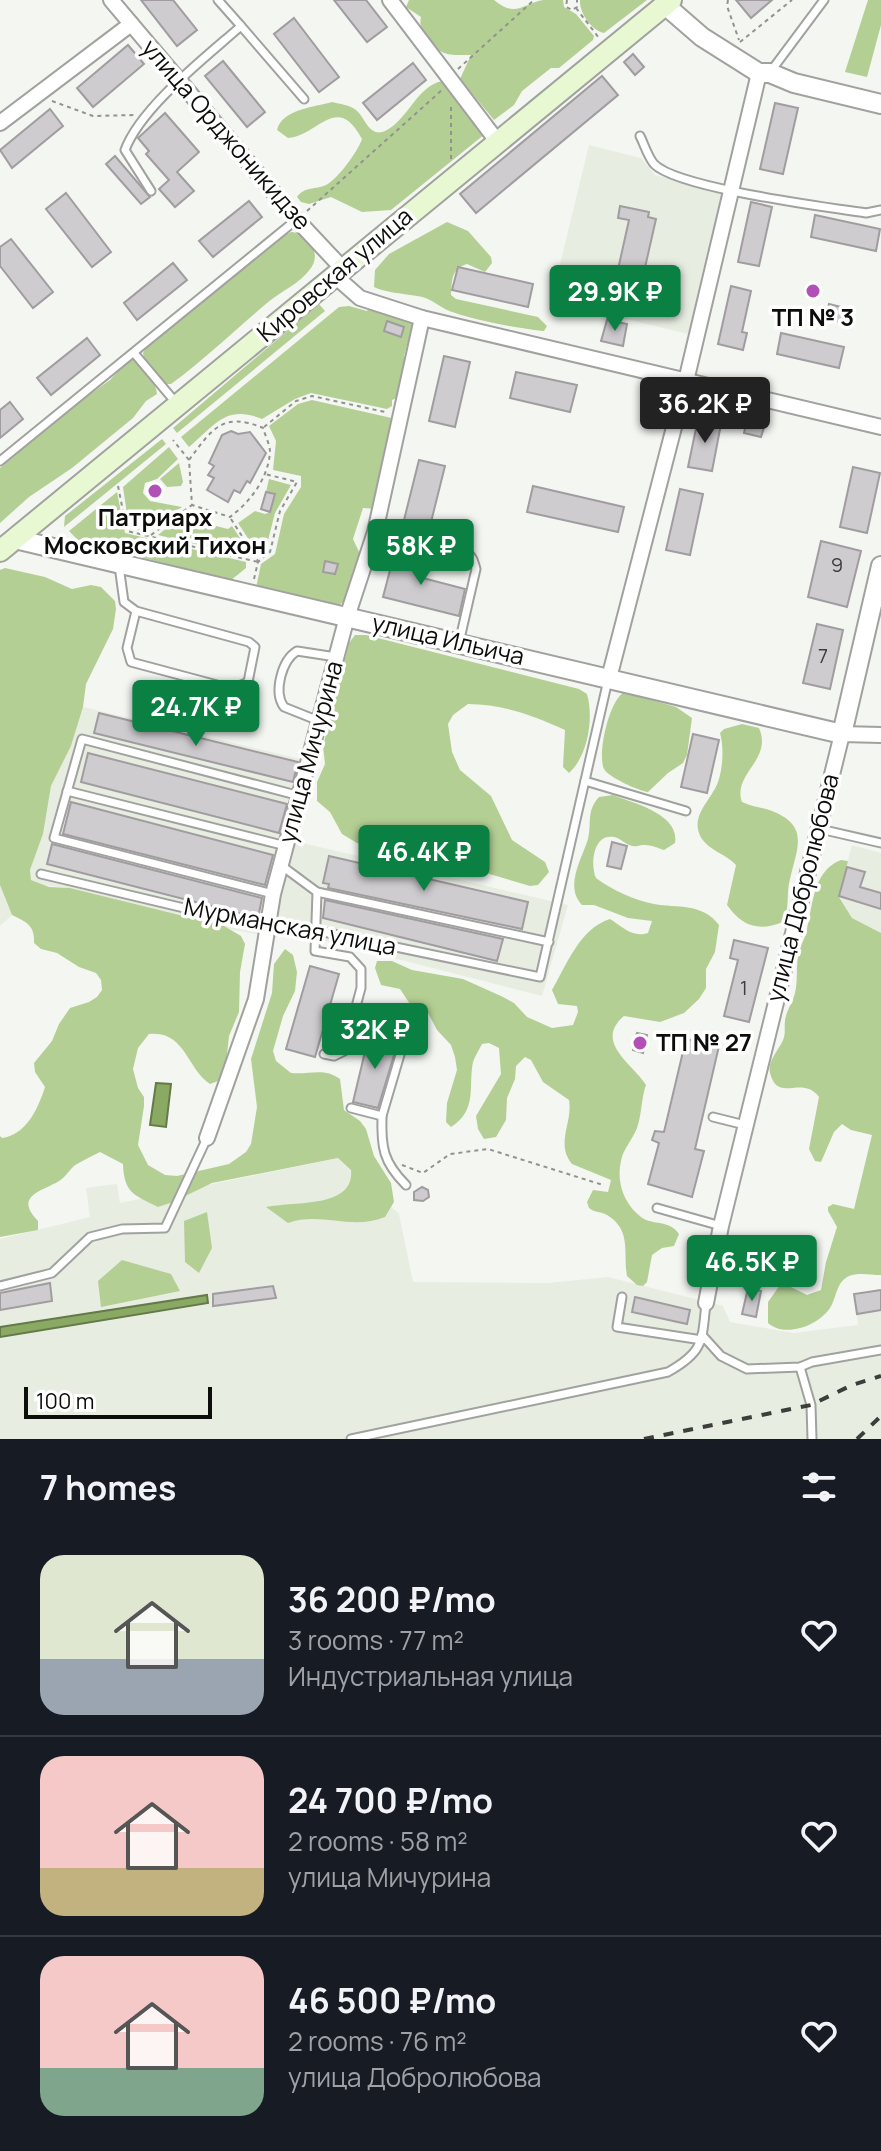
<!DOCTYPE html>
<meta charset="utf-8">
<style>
:root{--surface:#171b24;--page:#242831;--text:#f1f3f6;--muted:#9ea1a6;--line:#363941;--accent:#0b8043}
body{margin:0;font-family:Manrope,sans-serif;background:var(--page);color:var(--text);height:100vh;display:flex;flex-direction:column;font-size:30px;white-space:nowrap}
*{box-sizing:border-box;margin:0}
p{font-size:26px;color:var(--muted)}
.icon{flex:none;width:44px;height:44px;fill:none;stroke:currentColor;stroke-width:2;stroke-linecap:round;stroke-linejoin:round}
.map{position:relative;height:1439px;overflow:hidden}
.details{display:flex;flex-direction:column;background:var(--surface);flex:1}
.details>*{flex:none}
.scale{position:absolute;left:24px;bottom:20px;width:188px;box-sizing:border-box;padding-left:8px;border:4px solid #0d0d0c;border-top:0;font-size:22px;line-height:28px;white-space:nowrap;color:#0d0d0c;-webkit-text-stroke:6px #fff;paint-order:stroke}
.price{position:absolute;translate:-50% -68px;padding:0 18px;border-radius:8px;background:var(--accent);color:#fff;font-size:26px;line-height:52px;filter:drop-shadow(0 2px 4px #0008)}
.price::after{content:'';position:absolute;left:50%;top:48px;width:24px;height:18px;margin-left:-12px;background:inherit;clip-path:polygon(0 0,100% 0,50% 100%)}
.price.current{background:#222;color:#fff}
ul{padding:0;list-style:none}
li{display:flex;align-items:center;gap:24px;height:200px;padding:0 40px}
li+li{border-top:2px solid var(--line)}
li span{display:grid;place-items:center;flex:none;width:224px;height:160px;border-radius:24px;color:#555}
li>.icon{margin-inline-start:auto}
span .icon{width:96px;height:96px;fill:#fffc;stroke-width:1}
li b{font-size:34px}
h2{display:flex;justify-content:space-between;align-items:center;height:96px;padding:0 40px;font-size:34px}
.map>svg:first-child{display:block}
</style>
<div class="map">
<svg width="881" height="1439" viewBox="0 0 881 1439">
<rect width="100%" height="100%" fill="#f4f6f2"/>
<g fill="#e8ede2">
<polygon points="589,145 641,158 655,175 723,192 688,334 551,301"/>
<polygon points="83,707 313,762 294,841 568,905 542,996 311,937 273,937 233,930 70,888 39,885 31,880 30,870 43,834 51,786 71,746"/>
<polygon points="852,845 881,853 881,933 852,918 839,896"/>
<polygon points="0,885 12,915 0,926"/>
<polygon points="339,1158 399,1214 413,1282 548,1283 608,1277 723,1306 730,1322 793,1333 858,1325 857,1314 881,1310 881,1439 0,1439 0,1239 90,1217 86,1188 117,1184 120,1203"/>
</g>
<g fill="#b4cf94">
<path d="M409 0H494C516 18 522 4 543 0 549 0 557 0 563 0L564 7 576 14 594 36 593 40 559 68H551L522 91 514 105 494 120 460 79 471 55C446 55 441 57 427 35 422 28 419 27 421 17L406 7Z"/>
<path d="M580 0H647L604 33C592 31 579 13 580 0Z"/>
<polygon points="868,0 881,0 881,25 867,77 845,72"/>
<path d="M442 81 485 134 391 210 362 212 331 197 309 204 301 202 297 197C305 186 315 190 326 185 338 179 358 151 362 139 337 92 319 135 288 138L277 130C282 109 315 107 332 102 340 104 350 105 356 110 365 117 369 138 385 131 408 120 417 86 442 81Z"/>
<path d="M447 222 468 231 491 257 492 263 485 272 467 264C451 269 452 280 451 295L456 299 538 317 547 326 544 331C521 329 466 319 445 309 436 304 428 297 417 296 405 294 383 292 374 287L375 270 389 254Z"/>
<path d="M291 232C308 233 322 253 311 268 300 284 281 291 267 303 235 330 205 359 171 384H166L144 358 143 353 149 343 269 244Z"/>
<polygon points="319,304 325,311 177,433 173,428"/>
<path d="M349 306 367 311 370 307 414 319 404 356 407 362 399 397 392 400V406L387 409 311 393 295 399 262 419C226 404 215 425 189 447L181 437 339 307Z"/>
<path d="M130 358C142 365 156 380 157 394L146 401 133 418 72 468 29 497 0 523V468L65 412 110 380Z"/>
<path d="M312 400 396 419 376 509 363 508 353 539 360 554C356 571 354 596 338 606L256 588 261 564 275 554 284 514 301 487V476L273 470 276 441 269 426 298 404Z"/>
<polygon points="162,439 166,444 64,527 65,516"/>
<polygon points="169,447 178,459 157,479 145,483 143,493 150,501 182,507 147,531 129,528 123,487"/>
<polygon points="179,463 183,482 181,486 167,487 160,479"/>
<polygon points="269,479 291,485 275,513 266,548 259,555 238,523 255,511 265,514 270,512 275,495 266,492"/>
<polygon points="117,492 125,533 246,562 246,568 230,581 78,540 69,531"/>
<polygon points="185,513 208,519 212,525 228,529 232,526 250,553 249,557 158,535"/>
<path d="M5 568 45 577 72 589 91 585 101 587 115 601 116 609 113 629 86 684 83 707 71 746 51 786 43 834 30 870 31 880 49 887 70 888 224 926 241 936 245 944 240 972 239 1012 229 1036 226 1064 218 1081 210 1084C187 1069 185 1030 149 1034L138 1048 133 1069 138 1088 144 1097V1106L138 1145 148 1165 165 1175 177 1176 229 1164 246 1152 251 1144 257 1107 251 1059 272 993 274 964 285 949 293 955 297 972 295 991 283 1016 273 1051 276 1061 291 1073C309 1075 324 1067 340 1079L344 1110 360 1121 366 1129 374 1156 391 1183 394 1202 385 1217C351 1231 321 1211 288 1223L266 1207C291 1201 355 1209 351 1170L338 1158 212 1183 173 1202 158 1207C134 1195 124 1193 123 1164L100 1152C92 1156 84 1160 77 1164 71 1167 68 1174 63 1178 48 1191 11 1193 38 1221V1230L0 1237V1136L2 1138C26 1135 38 1109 45 1087L35 1072 34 1063 52 1041 59 1024 70 1008 89 1002 97 997 102 990 101 980 96 973 79 967 57 953 41 949 34 943C35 925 26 922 12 915L0 885V570Z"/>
<path d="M355 635H366L579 689 587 694C594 718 588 756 569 773L563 767 565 730C533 716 503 704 468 704L453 715 448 724 452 752 460 770 491 796 512 840 545 862 549 872 538 885 530 886 459 865 423 860 399 849 357 843 342 834 330 812 317 801V782L325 764 323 746 349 643Z"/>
<path d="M624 692 676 707 692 718 687 755 683 763 668 773 648 792C639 791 608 777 604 769 597 754 609 701 624 692Z"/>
<path d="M742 724 759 728C773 760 732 774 742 802 752 807 762 807 772 811 810 826 797 848 790 879 786 893 790 910 783 922 758 932 742 926 727 905L736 865C726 854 710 851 702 839 688 817 711 801 718 782 723 768 724 747 720 733L724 729Z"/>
<path d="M613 795C633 803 680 814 675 843L664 850C658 848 651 845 645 845 637 845 639 847 632 846 625 844 620 838 614 837 593 833 590 865 596 878 612 890 634 900 654 904 677 908 703 903 719 925L715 952 706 969V988L699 999 684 1013 660 1022 624 1016C593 1042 634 1065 646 1085 641 1099 642 1114 637 1128 633 1139 623 1149 621 1161 616 1182 624 1204 641 1217 653 1226 669 1219 679 1234L674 1246 662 1248 652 1255 647 1282 643 1286 637 1285 627 1276C623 1253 632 1230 607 1215 600 1211 595 1213 589 1208L587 1202 593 1190 608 1192 611 1180 572 1164C555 1143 573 1123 569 1100L543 1082 531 1060 525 1057 516 1066 515 1079 507 1098 506 1120 496 1137 484 1139 478 1129 476 1116 501 1074 499 1048 489 1043 482 1044C479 1050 475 1056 473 1062 468 1086 478 1110 451 1127L446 1122 447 1103 457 1070 455 1057 451 1045 437 1030 427 1011 410 1004 400 989 381 985 375 968 377 961H392L412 970 463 979 501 996 514 1003 527 1017 552 1028 573 1025 578 1012 577 1006 558 1004 552 990C566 966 580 928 610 919 623 927 632 938 648 933L652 921 628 918 594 905H582C564 886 582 859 588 839 592 823 586 811 599 797Z"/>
<path d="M841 860 848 861 839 897 852 918 881 933V1275C870 1275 859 1272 849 1276 836 1282 837 1297 830 1308 818 1326 785 1338 768 1323V1302L780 1285H787L807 1295 821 1290 826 1262 837 1227 828 1211V1207L833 1204 854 1209 872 1135 851 1130 842 1124 834 1132 821 1162 815 1161 809 1149 819 1097C802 1074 778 1104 770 1073 767 1061 779 1050 783 1040 786 1033 784 1028 785 1021 786 1011 793 1002 795 993 798 980 796 968 798 956 799 948 804 941 806 933 813 907 812 871 841 860Z"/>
<polygon points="207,1212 212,1248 199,1273 185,1262 184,1221"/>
<polygon points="122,1260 171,1274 180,1291 101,1307 98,1281"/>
</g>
<g fill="#8aa963" stroke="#647a49" stroke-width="2">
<polygon points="156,1083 171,1084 166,1127 150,1125"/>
<polygon points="207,1295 208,1303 0,1337 0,1327"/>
</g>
<g fill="#cfcccf" stroke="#a09ca0" stroke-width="2">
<polygon points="141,0 173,0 197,30 177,46"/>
<polygon points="334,0 366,0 387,27 367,42"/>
<polygon points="736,0 772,0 751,18"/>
<polygon points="294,18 339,77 319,92 274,34"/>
<polygon points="128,45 144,64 93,107 77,88"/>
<polygon points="633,54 644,67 635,75 624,62"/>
<polygon points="223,61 265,112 247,127 205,76"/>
<polygon points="413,63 426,80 377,120 363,103"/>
<polygon points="602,76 618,95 476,213 460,194"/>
<polygon points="775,103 798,108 783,174 760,169"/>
<polygon points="50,109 63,126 12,168 0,150"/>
<polygon points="165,113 199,152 177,172 194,191 175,207 159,189 169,180 146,154 149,151 138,138"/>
<polygon points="115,156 150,197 141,204 106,164"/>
<polygon points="66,193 111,252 92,267 46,209"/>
<polygon points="249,201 262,217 213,257 199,241"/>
<polygon points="751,202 772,207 759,266 738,262"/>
<polygon points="620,206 649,212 648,217 656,219 639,294 630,292 629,297 600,291 602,280 615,283 629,220 618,218"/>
<polygon points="815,215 880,229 876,251 811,237"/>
<polygon points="11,239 53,292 33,308 0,266 0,247"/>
<polygon points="173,263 187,280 137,320 124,303"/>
<polygon points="458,267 533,284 528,307 452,290"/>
<polygon points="731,286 751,291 742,332 747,333 743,350 718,344"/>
<polygon points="829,304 849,309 845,323 826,319"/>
<polygon points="607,320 627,324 623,346 601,341"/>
<polygon points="387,321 404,327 401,337 384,331"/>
<polygon points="781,333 844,347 839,368 777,354"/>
<polygon points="87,338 100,355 51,395 37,378"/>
<polygon points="444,356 470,362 455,427 429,421"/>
<polygon points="516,372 577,385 570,412 510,398"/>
<polygon points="10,402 23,419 0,438 0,410"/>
<polygon points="698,419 721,424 712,471 688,467"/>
<polygon points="747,420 765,424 761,437 744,433"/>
<polygon points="231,431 238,434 250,432 266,453 250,483 247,481 240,493 234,490 228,502 207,490 214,478 208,475 214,466 209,463 222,435"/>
<polygon points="419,460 445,466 430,526 404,520"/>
<polygon points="853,467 880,473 867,533 840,527"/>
<polygon points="533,486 624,507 618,532 527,512"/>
<polygon points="680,489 703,494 690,555 666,550"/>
<polygon points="266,492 275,494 270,512 261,509"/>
<polygon points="821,541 861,551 847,607 808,597"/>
<polygon points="395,551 423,558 419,577 465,589 459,616 383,597"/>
<polygon points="325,561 338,564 335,574 323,572"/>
<polygon points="817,624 843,630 830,689 803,683"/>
<polygon points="99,713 298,762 293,782 94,733"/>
<polygon points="693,734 719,740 707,793 681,787"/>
<polygon points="88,753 287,804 279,833 81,782"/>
<polygon points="71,802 273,855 265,885 63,834"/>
<polygon points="612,842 627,846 621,869 607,866"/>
<polygon points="52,844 262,898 258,918 47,864"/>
<polygon points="329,856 528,902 522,929 328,888 329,884 323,883"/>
<polygon points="847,867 865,872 860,887 881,893 881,909 839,896"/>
<polygon points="325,900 503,939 497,961 323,918"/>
<polygon points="734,940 768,948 749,1022 724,1016 738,960 730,958"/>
<polygon points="310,966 339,974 315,1057 286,1049"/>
<polygon points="637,1033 647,1035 643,1053 633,1050"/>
<polygon points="369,1035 398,1042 378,1108 353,1102"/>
<polygon points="698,1036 707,1038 706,1043 719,1046 695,1149 704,1151 692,1197 648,1184 659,1143 652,1140 655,1131 664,1132 686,1039 696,1041"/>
<polygon points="422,1187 428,1190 429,1197 423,1201 414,1200 414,1192"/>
<polygon points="741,1255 755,1258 749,1284 735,1281"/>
<polygon points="50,1283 52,1301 0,1310 0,1293"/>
<polygon points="273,1286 276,1298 213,1306 213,1294"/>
<polygon points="748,1288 761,1291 756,1317 742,1314"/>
<polygon points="881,1290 881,1310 857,1314 854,1294"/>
<polygon points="635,1297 690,1310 687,1324 632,1312"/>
</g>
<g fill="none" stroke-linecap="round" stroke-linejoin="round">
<g stroke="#a1a29f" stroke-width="11">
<g id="service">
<polyline points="241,26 304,99"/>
<polyline points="771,71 824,0"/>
<path d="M640 136C644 144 648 157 654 164 677 188 826 207 866 213L881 210"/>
<path d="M151 191 125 150C141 107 206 57 241 26L218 0"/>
<polyline points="134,353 177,404"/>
<polyline points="0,461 296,220"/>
<path d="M375 532C400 537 446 541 466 552 473 556 474 562 476 569L459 643"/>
<polyline points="119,566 124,602 136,611 249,642 255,647 248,682 232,689 131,662 127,648 136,611"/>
<path d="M319 721 284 707C273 692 282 660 297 651L336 657"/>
<polyline points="585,781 686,811"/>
<polyline points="67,791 286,846"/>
<polyline points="820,829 881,843"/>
<polyline points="282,866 317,892 315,951 350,957 361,969 361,988 344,1051 334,1056 324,1054"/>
<polyline points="41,874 268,928 314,930 540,977 608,680"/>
<polyline points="317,892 549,942"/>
<polyline points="273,894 54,838 82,739 300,796"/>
<polyline points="351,1108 382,1116 402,1048"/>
<path d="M382 1116C381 1147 383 1162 406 1185"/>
<polyline points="713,1117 745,1125"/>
<polyline points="657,1208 721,1226"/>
<polyline points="0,1286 52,1273 90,1237 122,1229 165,1228 207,1138"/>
<polyline points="622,1297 617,1327 702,1340"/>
<polyline points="702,1335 721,1356 747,1369 800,1367 812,1362 881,1350"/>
<polyline points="800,1367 811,1405 812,1439"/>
<path d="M351 1439 668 1372C704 1352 702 1341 706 1303"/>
</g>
</g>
<g stroke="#a1a29f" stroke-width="18">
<g id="minor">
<polyline points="111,0 297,220 343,269"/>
<polyline points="390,0 497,141"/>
<polyline points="0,123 131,24"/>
<polyline points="335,276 360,298 422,318 881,427"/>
<polyline points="609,678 686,381 759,73"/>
<polyline points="207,1138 256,999 273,894 347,617 375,532 422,318"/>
<polyline points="706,1303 721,1226 842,734 881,735"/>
</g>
</g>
<g stroke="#a1a29f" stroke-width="22">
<g id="tertiary">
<polyline points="665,5 702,37 759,73 770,73 794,83 881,104"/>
<polyline points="15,539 842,734 881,566"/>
</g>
</g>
<g stroke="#a1a29f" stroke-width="24">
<polyline id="secondary" points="0,551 671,0"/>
</g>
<g stroke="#929390" stroke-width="2" stroke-dasharray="4 4" stroke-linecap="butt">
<polyline points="567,0 566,7 572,10 577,7 577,0"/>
<polyline points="728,0 727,6 739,40"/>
<polyline points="576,8 599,38"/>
<polyline points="740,42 792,0"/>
<polyline points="458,69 534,0"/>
<polyline points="52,101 93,116 135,115"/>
<polyline points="451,159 451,105"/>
<polyline points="307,211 442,90"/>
<polyline points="264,427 296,401 312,396 385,412"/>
<path d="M189 460C212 429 223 411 263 428 265 435 270 445 270 452 268 479 250 502 230 517L192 505"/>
<polyline points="118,486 127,531 258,562"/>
<polyline points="231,519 258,561"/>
<polyline points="151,535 192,505 189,460 173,440"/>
<polyline points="254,579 258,562 270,552 280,511 297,482 265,474"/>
<polyline points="402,1165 423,1173 450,1154 488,1149 603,1185"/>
</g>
<use href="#service" stroke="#fff" stroke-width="7"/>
<use href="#minor" stroke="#fff" stroke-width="14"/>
<use href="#tertiary" stroke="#fff" stroke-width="18"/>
<use href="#secondary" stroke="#e8f8d2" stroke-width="20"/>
<g stroke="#3d3d3b" stroke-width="4" stroke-dasharray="10 10" stroke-linecap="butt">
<polyline points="644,1439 811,1405 852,1385 881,1376"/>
<polyline points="857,1439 881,1416"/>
</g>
</g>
<g fill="#b250b8" stroke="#fff" stroke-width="3">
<circle cx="813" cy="291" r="8"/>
<circle cx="155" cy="491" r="8"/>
<circle cx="640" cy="1043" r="8"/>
</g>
<g text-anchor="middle" stroke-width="7" stroke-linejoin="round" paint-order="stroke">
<g font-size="20" fill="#3e3d3d">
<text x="837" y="572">9</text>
<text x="823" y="663">7</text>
<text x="744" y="995">1</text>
</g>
<g font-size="24" fill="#0d0d0c" stroke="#fff">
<text transform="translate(226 135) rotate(49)" y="8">улица Орджоникидзе</text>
<text transform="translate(335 275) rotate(-40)" y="8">Кировская улица</text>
<text transform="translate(448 640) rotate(13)" y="8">улица Ильича</text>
<text transform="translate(311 752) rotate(-75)" y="8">улица Мичурина</text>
<text transform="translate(803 888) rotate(-76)" y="8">улица Добролюбова</text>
<text transform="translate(290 927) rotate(11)" y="8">Мурманская улица</text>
</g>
<g font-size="24" font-weight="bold" fill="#0d0d0c" stroke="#fff">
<text x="813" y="326">ТП № 3</text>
<text x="155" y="526">Патриарх<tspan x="155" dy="28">Московский Тихон</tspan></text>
<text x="656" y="1051" text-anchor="start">ТП № 27</text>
</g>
</g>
</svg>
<div class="scale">100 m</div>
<b class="price" style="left:615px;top:333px">29.9K ₽</b>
<b class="price current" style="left:705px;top:445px">36.2K ₽</b>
<b class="price" style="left:421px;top:587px">58K ₽</b>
<b class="price" style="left:196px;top:748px">24.7K ₽</b>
<b class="price" style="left:424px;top:893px">46.4K ₽</b>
<b class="price" style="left:375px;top:1071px">32K ₽</b>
<b class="price" style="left:752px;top:1303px">46.5K ₽</b>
</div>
<section class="details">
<h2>7 homes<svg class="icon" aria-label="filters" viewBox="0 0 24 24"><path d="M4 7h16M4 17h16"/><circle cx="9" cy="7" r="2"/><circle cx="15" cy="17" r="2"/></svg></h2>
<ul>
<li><span style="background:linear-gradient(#dfe7d0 65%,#9aa5b1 0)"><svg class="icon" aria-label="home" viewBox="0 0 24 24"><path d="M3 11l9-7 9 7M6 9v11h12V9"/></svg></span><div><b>36 200 ₽/mo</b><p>3 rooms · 77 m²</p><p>Индустриальная улица</p></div><svg class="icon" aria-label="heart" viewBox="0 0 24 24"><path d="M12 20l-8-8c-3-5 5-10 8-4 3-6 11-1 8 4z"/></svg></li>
<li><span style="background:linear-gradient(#f6c9c9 70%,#c2b280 0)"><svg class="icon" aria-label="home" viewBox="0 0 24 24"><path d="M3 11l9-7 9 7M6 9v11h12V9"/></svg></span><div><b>24 700 ₽/mo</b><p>2 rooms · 58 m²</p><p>улица Мичурина</p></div><svg class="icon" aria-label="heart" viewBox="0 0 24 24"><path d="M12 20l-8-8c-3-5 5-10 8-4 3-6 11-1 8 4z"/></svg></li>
<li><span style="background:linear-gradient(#f6c9c9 70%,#7fa58c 0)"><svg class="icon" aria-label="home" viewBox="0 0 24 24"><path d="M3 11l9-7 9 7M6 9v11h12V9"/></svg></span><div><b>46 500 ₽/mo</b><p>2 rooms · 76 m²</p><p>улица Добролюбова</p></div><svg class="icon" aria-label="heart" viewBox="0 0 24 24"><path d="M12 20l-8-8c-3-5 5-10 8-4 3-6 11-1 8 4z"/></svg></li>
</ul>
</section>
